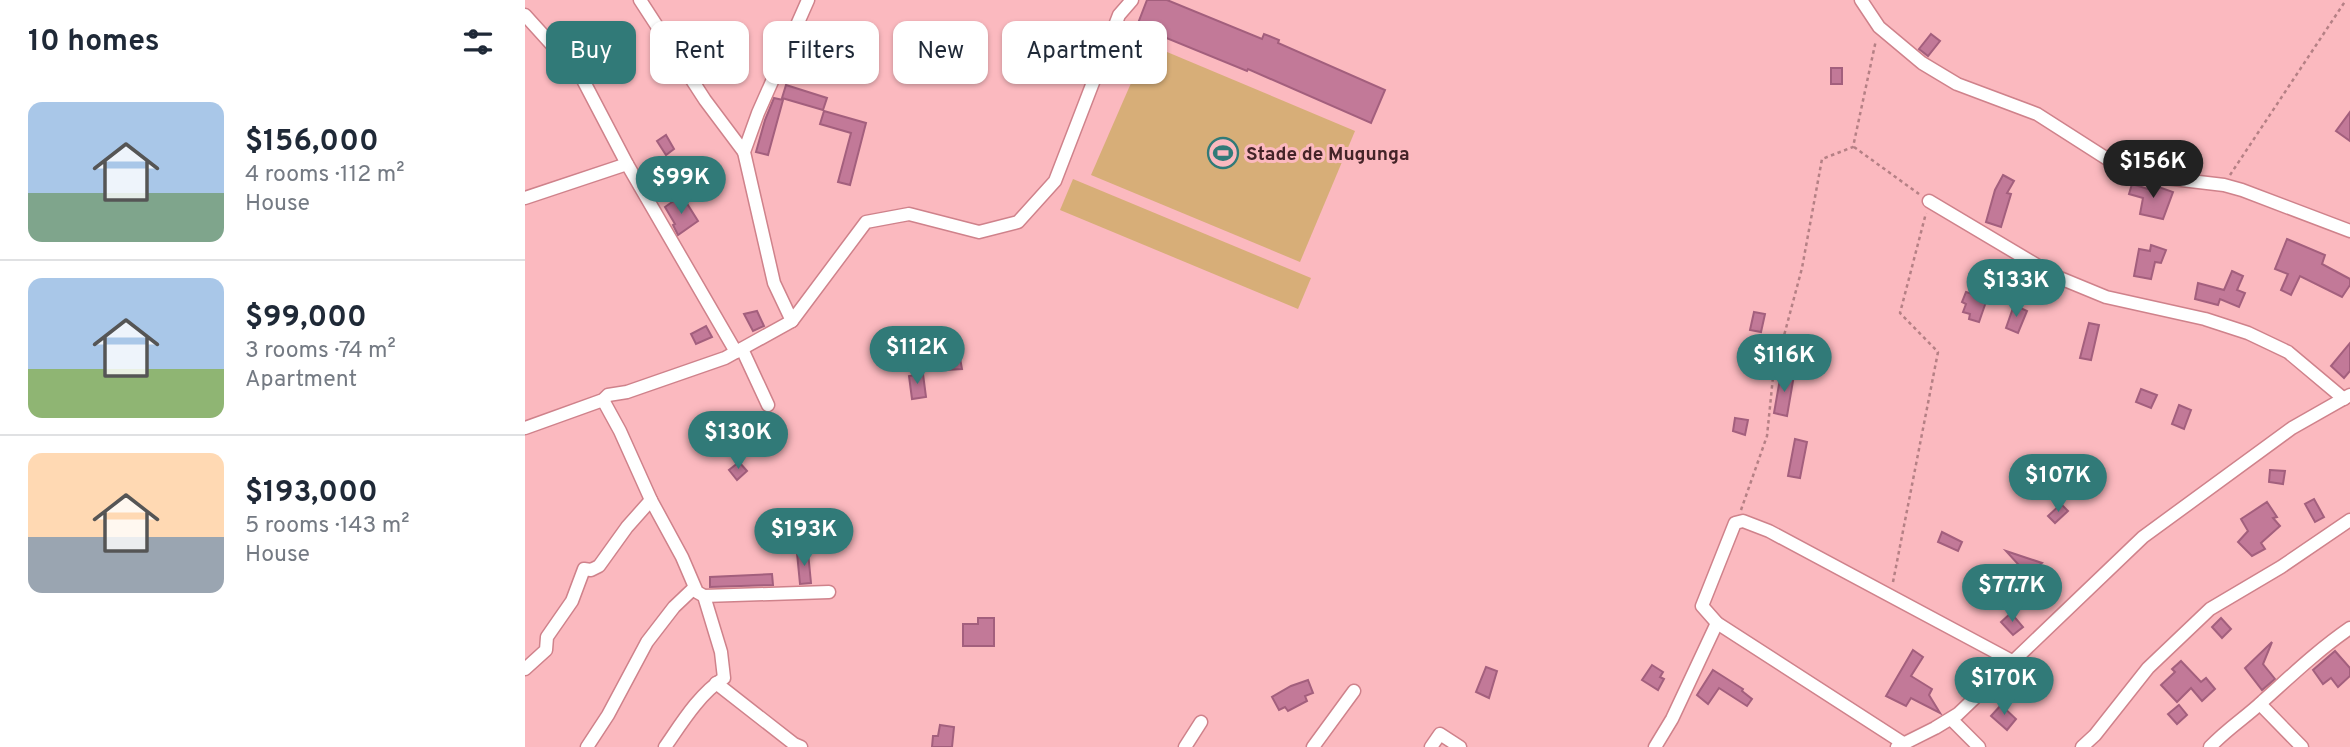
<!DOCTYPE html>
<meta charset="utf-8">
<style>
:root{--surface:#fff;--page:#f6f6f7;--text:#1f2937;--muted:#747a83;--line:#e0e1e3;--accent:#317a78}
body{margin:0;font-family:Overpass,sans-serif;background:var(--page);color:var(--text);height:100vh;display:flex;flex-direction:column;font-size:26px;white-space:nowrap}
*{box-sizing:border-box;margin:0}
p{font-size:23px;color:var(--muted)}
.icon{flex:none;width:38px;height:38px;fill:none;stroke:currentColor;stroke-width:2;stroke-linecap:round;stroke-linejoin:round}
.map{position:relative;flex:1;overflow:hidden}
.side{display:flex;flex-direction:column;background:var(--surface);width:525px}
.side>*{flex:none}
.hud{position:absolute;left:21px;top:21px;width:665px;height:63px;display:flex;gap:14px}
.price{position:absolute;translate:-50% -60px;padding:0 16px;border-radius:24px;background:var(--accent);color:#fff;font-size:23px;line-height:46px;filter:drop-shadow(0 2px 4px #0008)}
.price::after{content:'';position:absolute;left:50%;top:42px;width:21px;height:16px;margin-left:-10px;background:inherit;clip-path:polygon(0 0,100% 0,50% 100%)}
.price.selected{background:#222;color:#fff}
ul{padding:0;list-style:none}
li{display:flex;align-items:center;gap:21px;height:175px;padding:0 28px}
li+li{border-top:2px solid var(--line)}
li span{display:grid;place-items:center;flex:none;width:196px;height:140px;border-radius:14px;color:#555}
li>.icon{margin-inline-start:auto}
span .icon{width:84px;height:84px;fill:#fffc;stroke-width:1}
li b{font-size:30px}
h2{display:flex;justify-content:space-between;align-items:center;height:84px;padding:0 28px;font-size:30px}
.tag{padding:0 24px;border-radius:14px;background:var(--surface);box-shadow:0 2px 5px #0004;font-size:24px;line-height:63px}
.tag.selected{background:var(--accent);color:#fff}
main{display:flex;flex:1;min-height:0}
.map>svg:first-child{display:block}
</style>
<main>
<section class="side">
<h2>10 homes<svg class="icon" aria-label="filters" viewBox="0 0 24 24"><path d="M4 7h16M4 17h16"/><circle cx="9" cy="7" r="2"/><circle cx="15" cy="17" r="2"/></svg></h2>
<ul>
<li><span style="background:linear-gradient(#a9c7e8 65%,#7fa58c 0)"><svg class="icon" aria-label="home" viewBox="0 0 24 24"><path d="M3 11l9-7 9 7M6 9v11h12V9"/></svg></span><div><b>$156,000</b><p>4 rooms · 112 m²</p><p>House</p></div></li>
<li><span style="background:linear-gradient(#a9c7e8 65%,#8fb573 0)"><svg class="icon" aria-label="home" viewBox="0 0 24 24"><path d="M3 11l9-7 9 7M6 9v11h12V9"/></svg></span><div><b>$99,000</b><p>3 rooms · 74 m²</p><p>Apartment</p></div></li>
<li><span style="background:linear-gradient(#ffd9b3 60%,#9aa5b1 0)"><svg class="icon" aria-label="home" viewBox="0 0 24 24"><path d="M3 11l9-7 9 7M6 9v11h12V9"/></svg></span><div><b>$193,000</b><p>5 rooms · 143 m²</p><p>House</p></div></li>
</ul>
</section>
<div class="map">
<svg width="1825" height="747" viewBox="0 0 1825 747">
<rect width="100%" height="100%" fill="#fbb9bf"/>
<g fill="#d7ae78">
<polygon points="623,44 830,131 775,262 566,175"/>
<polygon points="548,179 786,278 773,309 535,210"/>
</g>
<g fill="#c27998" stroke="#a35f7d" stroke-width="2">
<polygon points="622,0 642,0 737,39 739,34 754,40 753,43 860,90 846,123 723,69 722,71 612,26"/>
<polygon points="1406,34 1415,41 1403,56 1394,49"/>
<polygon points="81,36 87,45 58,66 50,57"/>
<rect x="1306" y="68" width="11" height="16"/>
<polygon points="261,85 302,98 298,110 257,98"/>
<polygon points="249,98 258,100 243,155 231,152 240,120"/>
<polygon points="299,111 341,123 325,185 313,182 326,133 295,124"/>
<polygon points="1825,112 1825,141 1811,131"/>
<polygon points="141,135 149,149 141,155 132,141"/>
<polygon points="183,171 187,183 176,187 171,176"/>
<polygon points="1478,175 1489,181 1482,193 1486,194 1476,227 1461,222 1470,190"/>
<polygon points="1607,184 1623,189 1625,185 1628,185 1648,192 1638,219 1615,214 1618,198 1604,194"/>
<polygon points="150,200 153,207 161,202 173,221 153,235 148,225 150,224 140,207"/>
<polygon points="1762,239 1800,255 1797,264 1825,279 1825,285 1817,297 1775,276 1766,295 1756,290 1763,274 1750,269"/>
<polygon points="1626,245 1641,250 1636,263 1630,262 1626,279 1609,276 1614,249 1625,251"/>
<polygon points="1707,271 1718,276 1712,290 1720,293 1714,307 1695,299 1693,305 1670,299 1673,283 1699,290"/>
<polygon points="1441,292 1462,299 1454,322 1444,319 1445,314 1438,312 1441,304 1437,302"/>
<polygon points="1489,305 1502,311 1493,333 1481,328"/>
<polygon points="232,311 239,326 228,331 219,314"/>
<polygon points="1229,312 1240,314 1236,332 1225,330"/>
<polygon points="1564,323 1574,325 1566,360 1555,358"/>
<polygon points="181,326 187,337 171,344 166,334"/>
<polygon points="1825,343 1825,371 1819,378 1806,366"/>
<polygon points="433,347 437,369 421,370 418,350"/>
<polygon points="1256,373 1269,375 1262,416 1249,413"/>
<polygon points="398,374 401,397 387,399 384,376"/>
<polygon points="1616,389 1632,395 1626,408 1611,402"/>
<polygon points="1654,405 1666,410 1659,429 1647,424"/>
<polygon points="1210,418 1223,420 1220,435 1208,431"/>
<polygon points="1270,439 1282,442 1275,478 1263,476"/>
<polygon points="214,462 222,471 212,480 204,470"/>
<polygon points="1745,470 1760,471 1758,484 1744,482"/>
<polygon points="1789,499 1799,517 1790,522 1780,504"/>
<polygon points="1742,502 1752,517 1748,518 1755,526 1736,543 1740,549 1727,556 1713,542 1723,531 1716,519"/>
<polygon points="1536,504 1543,511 1530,523 1523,516"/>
<polygon points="1417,532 1437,542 1433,551 1413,542"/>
<polygon points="1481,551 1517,563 1503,575"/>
<polygon points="283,552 286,583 275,584 272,553"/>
<polygon points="247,574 248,585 185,587 185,577"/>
<polygon points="1486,613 1498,627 1488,635 1476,622"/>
<polygon points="453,618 469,618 469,646 438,646 438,624 453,624"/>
<polygon points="1696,618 1706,629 1697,638 1687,627"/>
<polygon points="1747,642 1738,664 1750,679 1737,690 1720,668"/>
<polygon points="1388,650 1398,657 1386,676 1407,689 1404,695 1415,713 1386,698 1381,706 1361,696"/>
<polygon points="1810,651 1825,668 1825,676 1813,687 1806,678 1798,684 1788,670"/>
<polygon points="1656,661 1676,682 1681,678 1690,689 1677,701 1666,688 1652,702 1636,685 1650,672 1647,669"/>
<polygon points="1127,665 1138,672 1135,677 1139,679 1133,690 1117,680"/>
<polygon points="961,667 972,671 964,698 951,692"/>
<polygon points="1188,670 1218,689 1217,691 1227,699 1222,706 1194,688 1183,704 1172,695"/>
<polygon points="783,680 788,693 780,696 782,701 763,711 760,707 754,710 747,697 766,686"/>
<polygon points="1476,705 1491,719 1482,730 1466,716"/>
<polygon points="1654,705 1662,715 1652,724 1643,714"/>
<polygon points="415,725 429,727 427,747 407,747 408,736 413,736"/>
</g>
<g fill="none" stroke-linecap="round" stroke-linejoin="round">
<g stroke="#cf828b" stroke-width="15">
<g id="minor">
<polyline points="115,0 180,100 219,152"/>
<polyline points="1336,0 1354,27 1397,63 1432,84 1512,114 1598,169 1623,176 1699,185 1717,190 1825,231"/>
<polyline points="0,15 57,78 102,164 211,352"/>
<polyline points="0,198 102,164"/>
<polyline points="1404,201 1530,276 1581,297 1680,319 1723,333 1763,352 1819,399"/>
<polyline points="267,321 341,222 384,214 454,232 493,222 530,181 594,15 607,0"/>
<polyline points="217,349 243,405"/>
<path d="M78 400 95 431 126 500 157 557 172 592 179 596 196 652 199 678C174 694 156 724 140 747"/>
<polyline points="0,428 78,400 83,395 102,392 200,358 267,321 249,283 219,152 233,113 283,0"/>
<polyline points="179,596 304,592"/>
<polyline points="0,669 21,650 22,637 47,601 59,569 66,570 74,566 102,527 126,500"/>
<polyline points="191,683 269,744 276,747"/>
<polyline points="1735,704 1777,747"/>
<polyline points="1426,719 1454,747"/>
<polyline points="1378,743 1192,623 1177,606 1210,523 1218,521 1244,531 1489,662"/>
<polyline points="62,747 83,715 122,642 149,607 169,588"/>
<polyline points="660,747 676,722"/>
<polyline points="788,747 829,691"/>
<polyline points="906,747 915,734 935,747"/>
<polyline points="1130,747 1147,719 1192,623"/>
<polyline points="1372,747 1410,728 1433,714 1618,537 1767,428 1825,395"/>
<polyline points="1557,747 1570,735 1623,668 1685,609 1756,567 1825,520"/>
<path d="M1685 747C1703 728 1720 718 1738 701 1767 675 1793 650 1825 628"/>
</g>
</g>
<g stroke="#b58085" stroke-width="2.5" stroke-dasharray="3.5 3.5" stroke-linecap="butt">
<polyline points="1329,147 1394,194"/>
<polyline points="1705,175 1821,0"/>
<polyline points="1216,510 1242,436 1248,377 1277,268 1297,159 1328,147 1351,40"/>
<polyline points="1368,582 1413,352 1375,313 1401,213"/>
</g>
<use href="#minor" stroke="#fff" stroke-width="12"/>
</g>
<defs>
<g id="stadium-ring" transform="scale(1.575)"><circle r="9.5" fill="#fbb9bf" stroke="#317a78" stroke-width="1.5"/><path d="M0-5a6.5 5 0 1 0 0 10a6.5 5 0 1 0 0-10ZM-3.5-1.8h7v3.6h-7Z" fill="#317a78"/></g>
</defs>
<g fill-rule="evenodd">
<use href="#stadium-ring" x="698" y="153"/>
</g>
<g text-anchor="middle" stroke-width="6" stroke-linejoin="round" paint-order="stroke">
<g font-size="19" font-weight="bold" fill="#442428" stroke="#fbb9bf" text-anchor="start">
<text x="721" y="160">Stade de Mugunga</text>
</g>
</g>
</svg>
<b class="price selected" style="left:1628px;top:200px">$156K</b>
<b class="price" style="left:156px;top:216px">$99K</b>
<b class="price" style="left:1491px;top:319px">$133K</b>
<b class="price" style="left:392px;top:386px">$112K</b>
<b class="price" style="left:1259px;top:394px">$116K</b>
<b class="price" style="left:213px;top:471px">$130K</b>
<b class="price" style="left:1533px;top:514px">$107K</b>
<b class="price" style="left:279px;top:568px">$193K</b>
<b class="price" style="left:1487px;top:624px">$77.7K</b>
<b class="price" style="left:1479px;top:717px">$170K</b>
<div class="hud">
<a class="tag selected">Buy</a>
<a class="tag">Rent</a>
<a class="tag">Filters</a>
<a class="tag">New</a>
<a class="tag">Apartment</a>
</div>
</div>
</main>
